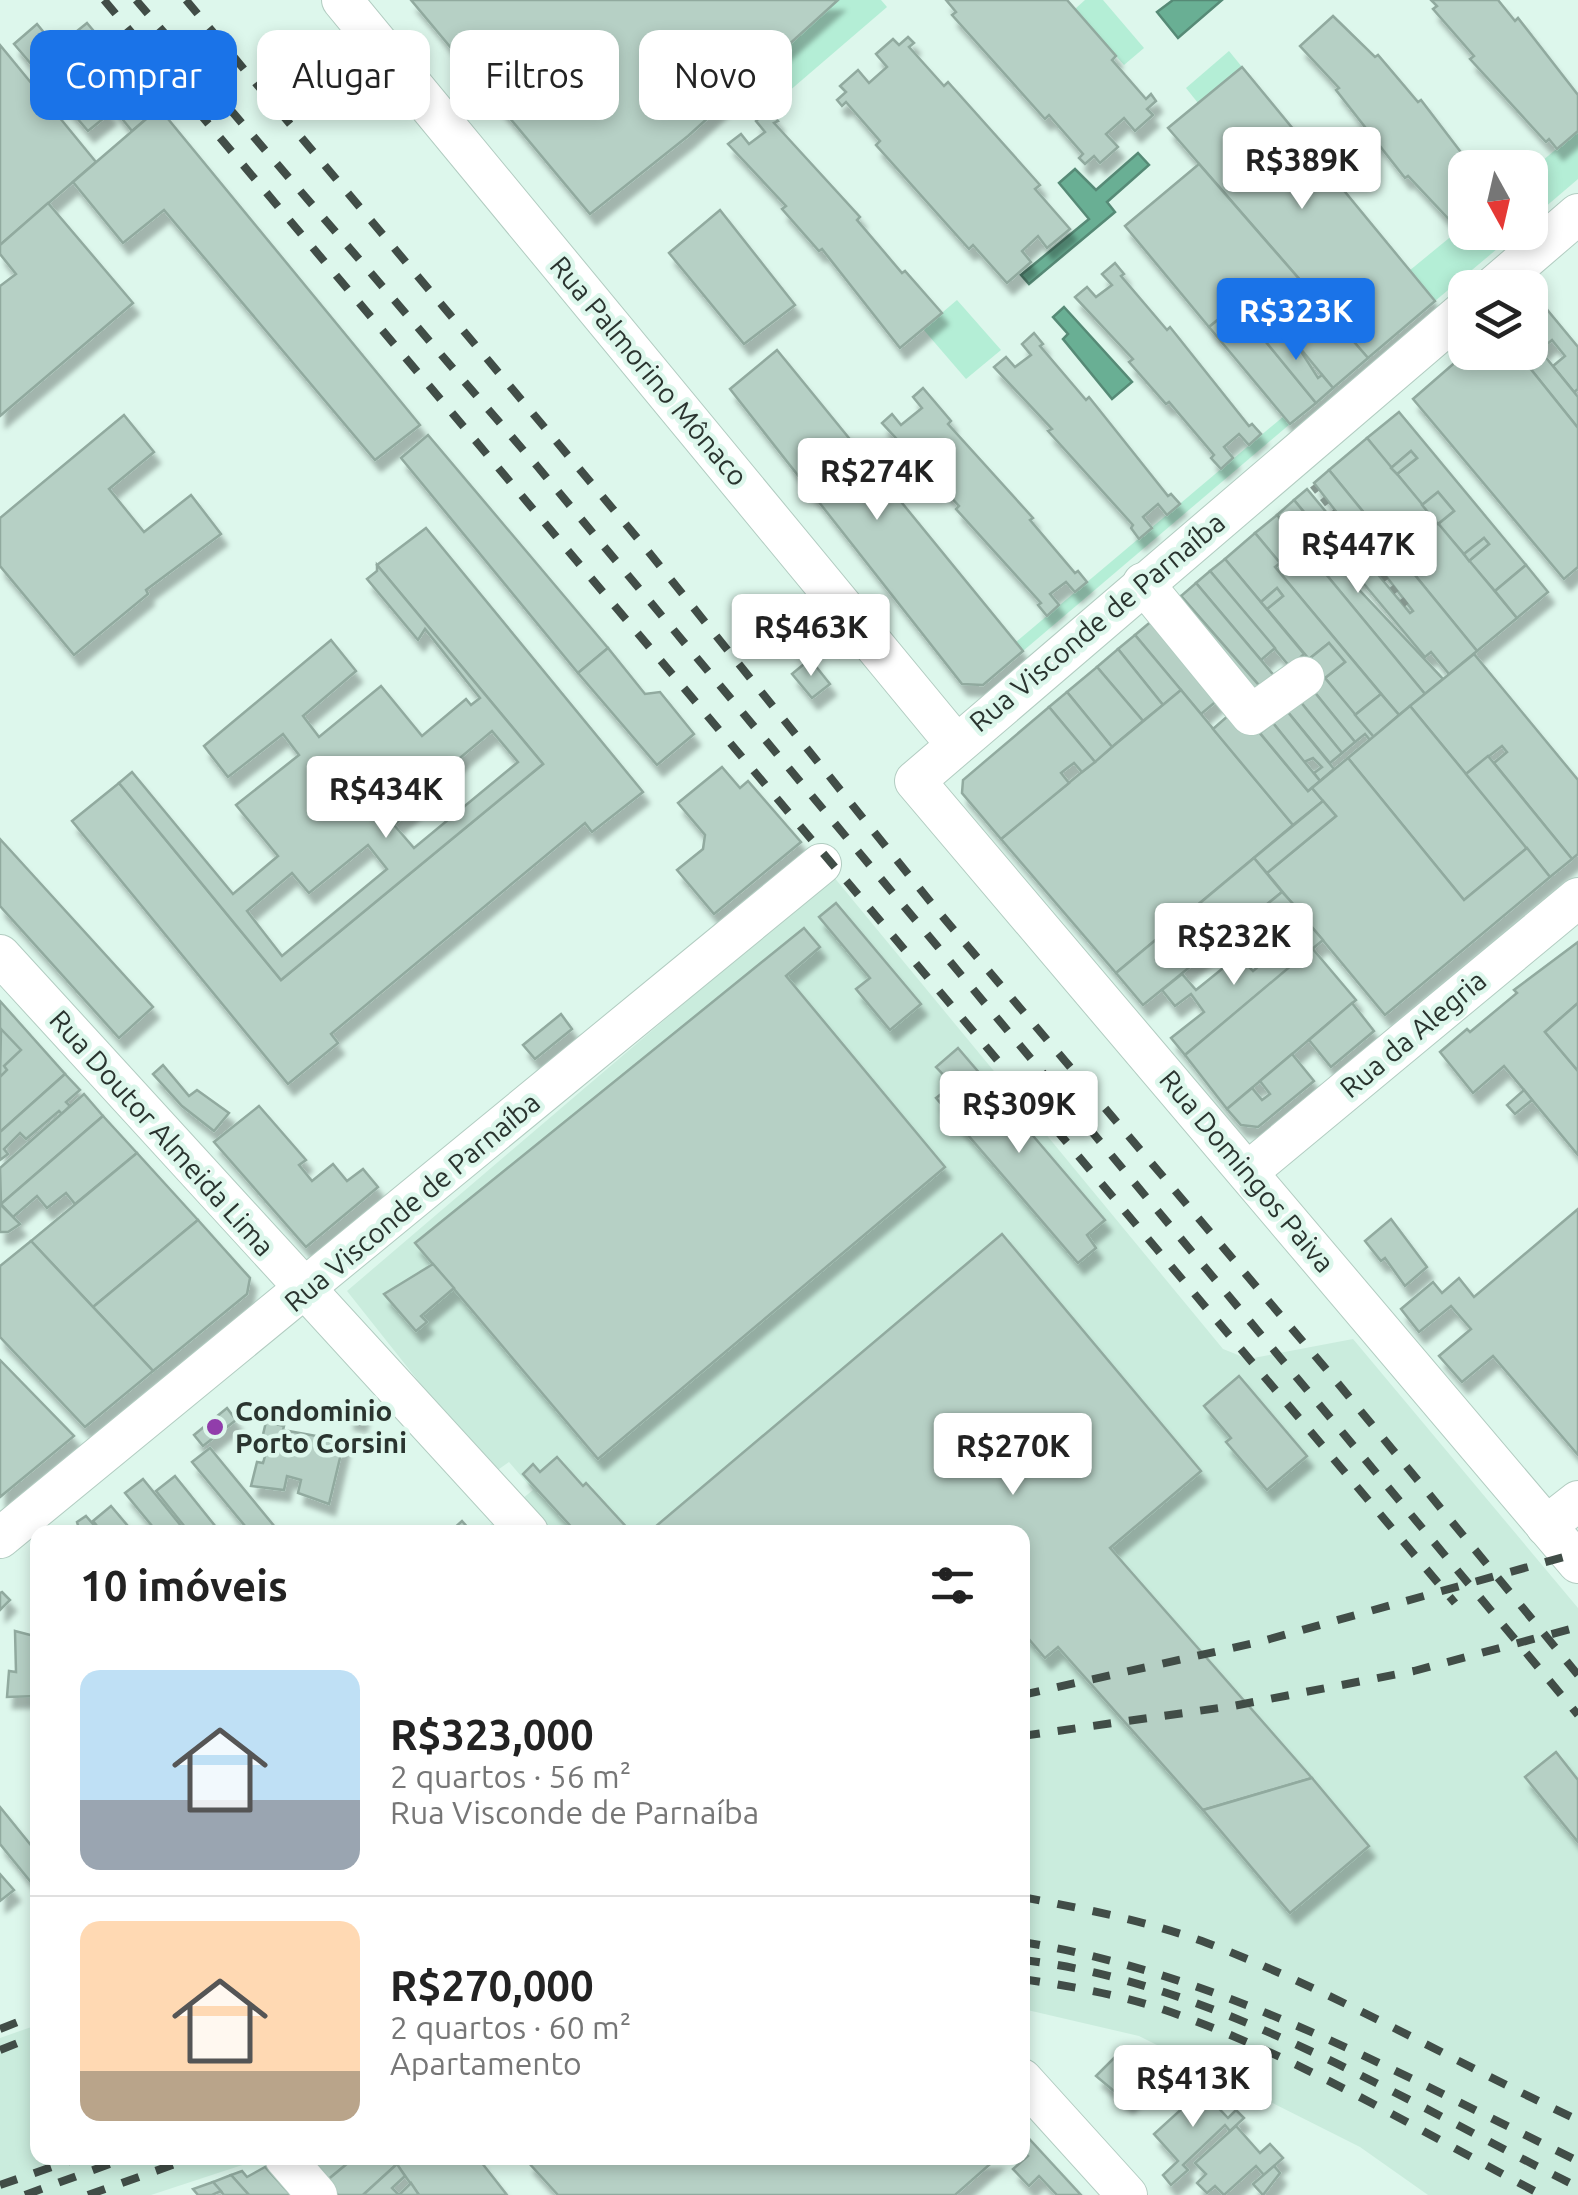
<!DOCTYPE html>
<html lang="pt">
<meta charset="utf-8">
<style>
:root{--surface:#fff;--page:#f6f6f6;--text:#222;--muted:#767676;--line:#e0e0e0;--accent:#1a73e8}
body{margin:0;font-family:Ubuntu,sans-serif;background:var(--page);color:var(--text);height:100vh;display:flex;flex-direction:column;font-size:38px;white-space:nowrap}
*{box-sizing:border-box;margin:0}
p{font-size:32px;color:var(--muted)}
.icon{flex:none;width:55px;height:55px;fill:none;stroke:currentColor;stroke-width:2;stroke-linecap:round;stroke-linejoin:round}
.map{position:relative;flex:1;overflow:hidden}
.sheet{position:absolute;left:30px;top:1525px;width:1000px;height:640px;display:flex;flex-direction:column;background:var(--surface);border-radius:20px;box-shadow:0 5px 15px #0003}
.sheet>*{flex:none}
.banner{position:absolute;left:30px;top:30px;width:1000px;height:90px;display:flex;gap:20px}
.needle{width:65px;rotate:172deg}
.tools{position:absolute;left:1448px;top:150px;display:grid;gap:20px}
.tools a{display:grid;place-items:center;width:100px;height:100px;border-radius:20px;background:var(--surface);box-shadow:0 5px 15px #0003;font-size:50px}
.price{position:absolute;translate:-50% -85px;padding:0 22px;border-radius:10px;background:#fff;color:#222;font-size:32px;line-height:65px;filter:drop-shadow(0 2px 5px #0008)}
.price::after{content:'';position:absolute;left:50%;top:60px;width:30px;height:22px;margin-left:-15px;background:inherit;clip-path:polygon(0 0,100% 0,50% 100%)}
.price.selected{background:var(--accent);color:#fff}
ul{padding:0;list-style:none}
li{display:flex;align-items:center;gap:30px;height:250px;padding:0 50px}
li+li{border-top:2px solid var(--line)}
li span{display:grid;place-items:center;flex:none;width:280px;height:200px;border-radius:20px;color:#555}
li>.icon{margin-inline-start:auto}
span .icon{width:120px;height:120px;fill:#fffc;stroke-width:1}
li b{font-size:42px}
h2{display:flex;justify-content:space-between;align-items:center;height:120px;padding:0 50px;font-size:42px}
.pill{padding:0 35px;border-radius:20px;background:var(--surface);box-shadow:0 5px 15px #0003;font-size:35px;line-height:90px}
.pill.selected{background:var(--accent);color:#fff}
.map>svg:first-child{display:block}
</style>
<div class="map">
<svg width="1578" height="2195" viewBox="0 0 1578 2195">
<defs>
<filter id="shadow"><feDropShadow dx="6" dy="11" stdDeviation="2.5" flood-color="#0004"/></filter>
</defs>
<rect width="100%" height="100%" fill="#ddf7ec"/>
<g fill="#caecdd">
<polygon points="833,876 1223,1349 1248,1359 1353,1339 1578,1608 1578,2195 1428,2195 1360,2147 1139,2036 1023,2009 1022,1532 488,1532 485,1529 533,1490 509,1462 492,1474 347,1291"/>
<polygon points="37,2025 38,2158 264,2158 151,2195 0,2195 0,2038"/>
</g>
<g fill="#b4eed6">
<polygon points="838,0 881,0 887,7 788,92 764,64"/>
<polygon points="1085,0 1103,0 1144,48 1124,65 1075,9"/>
<polygon points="1229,51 1242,67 1198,103 1186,88"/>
<polygon points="1578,131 1578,179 1530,220 1530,171"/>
<polygon points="1465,225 1465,232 1516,233 1435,301 1409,271"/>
<polygon points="957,300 1001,350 966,379 923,329"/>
<polygon points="1284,416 1290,424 1023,651 1016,642"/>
</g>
<g fill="#69af94" stroke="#568a76" stroke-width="2.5">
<polygon points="1173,0 1222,0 1178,38 1157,12"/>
<polygon points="1138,153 1149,165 1107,202 1115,212 1029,284 1021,275 1089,219 1059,183 1075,169 1096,190"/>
<polygon points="1064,307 1132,382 1112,399 1063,339 1068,334 1053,317"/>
</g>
<g fill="#b6d0c5" stroke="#91aa9f" stroke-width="2.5" fill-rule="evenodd" filter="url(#shadow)">
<polygon points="411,0 838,0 688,136 590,214"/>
<polygon points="946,0 1067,0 1116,56 1112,60 1146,99 1151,94 1156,101 1147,109 1153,115 1135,131 1124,118 1106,134 1118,147 1100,163 1094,156 1085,164 1079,158 1083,154 1049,115 1045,119 952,15 956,12"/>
<polygon points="1431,0 1498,0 1515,21 1518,18 1578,95 1578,131 1557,149 1549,139 1546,142 1470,59 1474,56 1433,9 1437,6"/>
<polygon points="1333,16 1375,57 1378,55 1418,102 1421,100 1473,168 1465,168 1465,225 1459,230 1408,176 1405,178 1336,90 1339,88 1300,46"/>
<polygon points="87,23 159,108 132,131 61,44"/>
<polygon points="37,24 110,113 88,131 14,44"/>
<polygon points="908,37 914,43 909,47 944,86 948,82 1040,185 1035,189 1070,229 1047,248 1038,236 1022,251 1031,262 1007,283 973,245 969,249 876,145 880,141 846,102 842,106 837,100 846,92 840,86 858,70 869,83 887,67 876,54 893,39 899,45"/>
<polygon points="0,45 96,162 0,245"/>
<polygon points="1242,67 1435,301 1368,358 1168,128"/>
<polygon points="159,108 420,425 375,460 164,210 123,243 73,182"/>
<polygon points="768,110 778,121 774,123 860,217 857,220 902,273 905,271 942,313 900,348 822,249 819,251 782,209 786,206 728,144 741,134 749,144 765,132 756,121"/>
<polygon points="1199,164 1368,358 1333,388 1253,291 1209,327 1125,226"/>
<polygon points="48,203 133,303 0,416 0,286 16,274 0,254 0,245"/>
<polygon points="720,210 795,305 744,344 669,253"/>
<polygon points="1115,263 1124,274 1121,276 1167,330 1170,327 1249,426 1252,424 1261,434 1249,445 1239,434 1224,447 1233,458 1221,469 1211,458 1214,455 1169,402 1166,404 1129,362 1133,359 1075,297 1087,287 1096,297 1112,285 1102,274"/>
<polygon points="1535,295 1578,347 1578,389 1574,392 1553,366 1565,356 1552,340 1540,350 1530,338 1530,300"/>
<polygon points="1236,305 1316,403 1290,424 1209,327"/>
<polygon points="1269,322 1292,345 1295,342 1318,378 1322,375 1333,388 1316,403 1257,331"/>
<polygon points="1034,333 1043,344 1040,346 1086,400 1089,397 1168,496 1171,494 1180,504 1167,515 1158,504 1143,517 1152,528 1139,539 1131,528 1133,525 1048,431 1052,429 994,367 1006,357 1015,367 1031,355 1022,344"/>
<polygon points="1530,338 1578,397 1578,428 1517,352 1530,352"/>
<polygon points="777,350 1023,651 983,685 962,684 730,389"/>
<polygon points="1467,352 1517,352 1578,428 1578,567 1564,579 1413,399"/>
<polygon points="923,388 951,421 948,424 1033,518 1030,520 1075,573 1078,571 1087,582 1075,592 1066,582 1050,594 1059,605 1047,616 1038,605 1041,603 956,509 959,506 882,423 892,414 901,425 922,408 913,397"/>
<polygon points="1399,412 1526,565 1495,591 1469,561 1489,544 1484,538 1464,554 1438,524 1454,511 1438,492 1422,505 1397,474 1417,458 1411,451 1391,468 1367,438"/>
<polygon points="124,415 154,452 109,489 144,532 191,495 221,534 146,590 148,594 74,655 0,566 0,518"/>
<polygon points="428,435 608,648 578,673 401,458"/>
<polygon points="1367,438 1517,618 1477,651 1329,470"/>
<polygon points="1411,451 1417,458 1397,474 1391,468"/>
<polygon points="1329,470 1477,651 1449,674 1431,652 1425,657 1294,500 1307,489 1410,613 1413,611 1314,483"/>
<polygon points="1438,492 1454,511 1438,524 1422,505"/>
<polygon points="1294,500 1356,575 1350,580 1443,679 1425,694 1277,515"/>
<polygon points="1277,515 1425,694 1399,715 1275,567 1280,563 1255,533"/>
<polygon points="426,528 643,792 592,832 585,823 331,1034 338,1043 288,1084 72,821 119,783 281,980 543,764 377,565"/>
<polygon points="1255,533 1280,563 1275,567 1381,694 1355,715 1325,678 1345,662 1329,643 1309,659 1267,609 1283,596 1277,588 1261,602 1225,559"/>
<polygon points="1484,538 1489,544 1469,561 1464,554"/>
<polygon points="1225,559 1304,654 1290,667 1210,571"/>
<path d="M377 565 543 764 281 980 119 783 132 772 233 894 278 856 236 805 299 755 283 734 228 777 204 746 331 640 356 671 303 716 319 737 381 686 422 736 466 699 471 705 480 698 425 629 418 640 367 579 377 571ZM492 731 518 762 414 848 394 825 453 774 448 768ZM368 845 387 869 282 956 247 911 292 873 309 893Z"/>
<polygon points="1526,565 1548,592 1517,618 1495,591"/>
<polygon points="1210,571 1275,648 1261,660 1196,583"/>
<polygon points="1196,583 1276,678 1263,690 1181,596"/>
<polygon points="1277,588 1283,596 1267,609 1261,602"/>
<polygon points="1181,596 1263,690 1248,703 1168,607"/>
<polygon points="1160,614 1226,693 1201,714 1135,635"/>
<polygon points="1135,635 1181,690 1163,705 1118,649"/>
<polygon points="1329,643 1345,662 1325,678 1309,659"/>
<polygon points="608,648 645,694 660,692 694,734 657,765 578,673"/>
<polygon points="1118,649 1163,705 1143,721 1097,667"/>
<polygon points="1474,654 1578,780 1578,854 1572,859 1494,763 1507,752 1502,746 1466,774 1410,706"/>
<polygon points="810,659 830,684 812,698 792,674"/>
<polygon points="1097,667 1143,721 1112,747 1067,692"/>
<polygon points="1325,678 1374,737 1370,740 1365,734 1355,742 1312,689"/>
<polygon points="1312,689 1355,742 1342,753 1299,700"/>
<polygon points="1181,690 1293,825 1116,973 1001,839"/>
<polygon points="1067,692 1112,747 1095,762 1049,707"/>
<polygon points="1381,694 1399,715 1374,737 1355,715"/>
<polygon points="1299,700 1342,753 1330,763 1287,711"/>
<polygon points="1410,706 1527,848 1464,900 1348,758"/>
<polygon points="1049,707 1095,762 1082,772 1074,763 1066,769 1061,773 1069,783 1001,839 962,793 963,780"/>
<polygon points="1238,707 1308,791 1312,788 1323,801 1293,825 1213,729"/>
<polygon points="1287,711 1334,769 1320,781 1314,773 1322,767 1313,758 1304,762 1273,723"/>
<polygon points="1273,723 1320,781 1308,791 1260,733"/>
<polygon points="1488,756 1572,859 1550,877 1466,774"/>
<polygon points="1348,758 1464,900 1527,848 1550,877 1385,1015 1267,873 1336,816 1312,788"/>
<polygon points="722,767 740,788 748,781 801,842 714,914 677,870 703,849 705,835 678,803"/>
<polygon points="1323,801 1336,816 1267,873 1254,858"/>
<polygon points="0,839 153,1007 119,1038 0,906"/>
<polygon points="1254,858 1282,892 1143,1005 1116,973"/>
<polygon points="1282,892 1295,906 1289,912 1293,917 1260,944 1243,924"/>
<polygon points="836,903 921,1004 890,1030 856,989 870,978 819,917"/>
<polygon points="1309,924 1323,940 1185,1055 1171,1038 1204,1012 1191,994 1175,1006 1162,990 1182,974 1196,990 1238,956 1253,971"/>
<polygon points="804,928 820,947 786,976 945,1167 598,1459 415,1243"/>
<polygon points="1578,942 1578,1003 1545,1032 1578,1071 1578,1155 1504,1066 1473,1093 1440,1052 1467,1029 1470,1032 1517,993 1514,990"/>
<polygon points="1312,948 1356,1000 1227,1109 1185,1055"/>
<polygon points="0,1001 65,1074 0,1132"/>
<polygon points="1352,1003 1374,1031 1331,1067 1309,1040"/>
<polygon points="1578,1003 1578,1071 1545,1032"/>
<polygon points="561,1014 572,1029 535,1059 523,1045"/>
<polygon points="1,1029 21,1050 4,1066 7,1070 0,1077"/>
<polygon points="958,1048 1105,1220 1087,1235 1096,1248 1078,1263 936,1098 953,1085 936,1067"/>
<polygon points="1292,1054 1314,1081 1258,1127 1241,1125 1227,1109 1252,1088 1262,1100 1270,1094 1260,1081"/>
<polygon points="163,1065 189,1096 197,1090 229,1113 214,1131 182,1106 153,1074"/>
<polygon points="65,1074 80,1090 66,1102 70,1106 62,1114 59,1111 26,1139 20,1133 4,1149 8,1154 0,1160 0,1132"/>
<polygon points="1524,1090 1532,1100 1515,1114 1507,1105"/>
<polygon points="84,1094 103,1116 1,1204 0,1168"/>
<polygon points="259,1106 306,1160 299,1165 312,1181 333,1164 347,1181 363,1169 378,1187 306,1247 214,1142"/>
<polygon points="103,1116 137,1153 75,1204 66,1193 47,1208 37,1196 13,1217 1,1204"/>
<polygon points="137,1153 198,1220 93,1307 31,1241"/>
<polygon points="0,1204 20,1224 8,1232 0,1232"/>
<polygon points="1578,1209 1578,1455 1493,1356 1462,1382 1439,1356 1471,1329 1451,1306 1419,1332 1401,1309 1433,1282 1442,1293 1459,1278 1474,1297"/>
<polygon points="1391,1219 1427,1267 1405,1286 1385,1258 1381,1261 1365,1241"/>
<polygon points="198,1220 250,1278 247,1294 153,1371 93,1307"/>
<polygon points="1002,1234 1201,1471 1110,1548 1312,1778 1203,1810 1058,1647 1045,1658 1022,1631 1022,1532 659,1532 655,1527"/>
<polygon points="31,1241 153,1371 85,1427 0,1337 0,1266"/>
<polygon points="433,1264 454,1288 421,1316 427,1322 416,1331 384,1294"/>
<polygon points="0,1360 74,1436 0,1497"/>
<polygon points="1239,1376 1307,1456 1267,1490 1226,1442 1231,1438 1204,1406"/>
<polygon points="227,1408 236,1420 203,1446 194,1435"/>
<polygon points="351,1408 363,1412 360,1421 348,1418"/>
<polygon points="266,1422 284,1426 283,1430 344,1441 329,1504 298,1493 301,1480 287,1476 284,1490 251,1486 257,1462 263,1463 267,1449 260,1447"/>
<polygon points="210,1448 275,1527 269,1532 250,1532 192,1462"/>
<polygon points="557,1457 583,1486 586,1483 631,1532 576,1532 523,1474 533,1464 540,1472"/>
<polygon points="175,1476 220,1532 189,1532 156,1491"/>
<polygon points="143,1479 186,1532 157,1532 125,1493"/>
<polygon points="111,1506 133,1532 102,1532 93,1521"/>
<polygon points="86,1516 100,1532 80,1532 77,1522"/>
<polygon points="462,1521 470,1530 454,1532 452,1530"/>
<polygon points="2,1592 10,1600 0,1610 0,1593"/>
<polygon points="15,1631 38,1637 38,1696 7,1697 9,1671 16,1672"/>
<polygon points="1556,1752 1578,1780 1578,1842 1525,1777"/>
<polygon points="1312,1778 1369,1846 1290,1913 1203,1810"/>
<polygon points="0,1807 38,1854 38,1875 30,1881 0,1844"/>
<polygon points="0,1874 14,1890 0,1901"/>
<polygon points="1122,2050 1154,2077 1127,2102 1096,2076"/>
<polygon points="1175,2057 1209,2084 1183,2108 1154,2077"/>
<polygon points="1209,2084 1216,2091 1209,2098 1228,2118 1236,2110 1244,2118 1230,2131 1225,2125 1183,2165 1188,2170 1171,2185 1163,2175 1178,2161 1154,2134"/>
<polygon points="1236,2126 1260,2153 1270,2144 1283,2158 1264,2175 1256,2166 1224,2195 1215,2186 1207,2193 1197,2183 1206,2174 1195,2163"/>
<polygon points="1022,2131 1081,2195 1057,2195 1039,2176 1029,2186 1013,2169 1028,2156 1022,2150"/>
<polygon points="303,2158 354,2158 325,2182"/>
<polygon points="354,2158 392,2158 397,2164 363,2195 338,2195 325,2182"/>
<polygon points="392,2158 478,2158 507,2195 419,2195"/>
<polygon points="532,2158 997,2158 955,2195 558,2195 528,2162"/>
<polygon points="397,2164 405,2176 392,2188 399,2195 411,2183 419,2195 363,2195"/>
<polygon points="1274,2166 1280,2173 1263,2195 1253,2184"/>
<polygon points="265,2167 291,2195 249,2195 231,2175 242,2171 247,2177"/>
<polygon points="231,2175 249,2195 224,2195 213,2182"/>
<polygon points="213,2182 221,2191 212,2195 198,2195 193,2189"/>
</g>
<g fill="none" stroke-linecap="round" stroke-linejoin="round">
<g stroke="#b2ccc1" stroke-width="42">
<g id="minor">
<polyline points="342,0 955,743"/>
<polyline points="1492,288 1578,214"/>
<polyline points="1465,310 915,781 1578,1563"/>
<polyline points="1143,583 1251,715 1304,677"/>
<polyline points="0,955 528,1532"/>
<polyline points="1249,1171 1578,898"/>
<polyline points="1546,1526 1578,1501"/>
<polyline points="0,1538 821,864"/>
<polyline points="1022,2079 1127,2195"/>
<polyline points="285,2158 317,2195"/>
</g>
</g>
<polyline stroke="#84968e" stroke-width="5" stroke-dasharray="8 8" stroke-linecap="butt" points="1312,486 1408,607"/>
<use href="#minor" stroke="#fff" stroke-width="40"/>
<g stroke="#414d47" stroke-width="8" stroke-dasharray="18 18" stroke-linecap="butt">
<polyline points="104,0 1455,1603"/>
<polyline points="136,0 537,466 1578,1715"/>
<polyline points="186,0 639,540 937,910 1327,1370 1578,1675"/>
<polyline points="1022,1695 1259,1642 1578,1553"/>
<polyline points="1022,1736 1233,1706 1414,1671 1578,1627"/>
<path d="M1022 1897C1085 1909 1148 1921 1207 1943 1336 1992 1454 2062 1578 2120"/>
<path d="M1022 1942C1226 1975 1395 2072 1578 2161"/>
<path d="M1022 1960C1213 1981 1408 2103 1578 2187"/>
<path d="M1022 1979C1076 1987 1128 1996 1179 2015 1305 2060 1423 2133 1542 2195"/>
<polyline points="0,2029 38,2014"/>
<polyline points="0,2050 38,2035"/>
<polyline points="0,2185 78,2158"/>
<polyline points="25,2195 126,2158"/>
<polyline points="88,2195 192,2158"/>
</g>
</g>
<circle fill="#913dab" stroke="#ddf7ec" stroke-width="4" cx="215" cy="1427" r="10"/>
<g text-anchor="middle" stroke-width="9" stroke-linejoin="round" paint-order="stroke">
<g font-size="28" fill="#2a342f" stroke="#ddf7ec">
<text transform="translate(649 371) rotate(50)" y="10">Rua Palmorino Mônaco</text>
<text transform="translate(1097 622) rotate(-40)" y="10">Rua Visconde de Parnaíba</text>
<text transform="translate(1413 1034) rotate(-40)" y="10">Rua da Alegria</text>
<text transform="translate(162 1133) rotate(48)" y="10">Rua Doutor Almeida Lima</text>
<text transform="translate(1247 1171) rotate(50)" y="10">Rua Domingos Paiva</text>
<text transform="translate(412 1202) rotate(-40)" y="10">Rua Visconde de Parnaíba</text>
</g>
<g font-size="28" font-weight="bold" fill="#2a342f" stroke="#ddf7ec" text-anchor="start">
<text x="235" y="1421">Condominio<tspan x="235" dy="32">Porto Corsini</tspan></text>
</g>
</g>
</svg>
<div class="tools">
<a><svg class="needle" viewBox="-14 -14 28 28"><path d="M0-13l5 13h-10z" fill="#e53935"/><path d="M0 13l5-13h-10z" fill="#767676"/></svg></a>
<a><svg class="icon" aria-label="layers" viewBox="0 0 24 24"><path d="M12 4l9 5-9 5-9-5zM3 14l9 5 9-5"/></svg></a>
</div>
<b class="price" style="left:1302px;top:212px">R$389K</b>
<b class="price selected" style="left:1296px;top:363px">R$323K</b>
<b class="price" style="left:877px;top:523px">R$274K</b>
<b class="price" style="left:1358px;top:596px">R$447K</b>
<b class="price" style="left:811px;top:679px">R$463K</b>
<b class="price" style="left:386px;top:841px">R$434K</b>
<b class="price" style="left:1234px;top:988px">R$232K</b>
<b class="price" style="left:1019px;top:1156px">R$309K</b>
<b class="price" style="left:1013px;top:1498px">R$270K</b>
<b class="price" style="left:1193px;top:2130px">R$413K</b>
<div class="banner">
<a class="pill selected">Comprar</a>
<a class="pill">Alugar</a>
<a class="pill">Filtros</a>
<a class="pill">Novo</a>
</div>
<section class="sheet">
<h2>10 imóveis<svg class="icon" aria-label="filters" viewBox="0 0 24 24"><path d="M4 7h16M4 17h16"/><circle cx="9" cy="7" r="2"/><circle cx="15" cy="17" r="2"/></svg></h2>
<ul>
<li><span style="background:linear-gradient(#bfe0f5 65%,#9aa5b1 0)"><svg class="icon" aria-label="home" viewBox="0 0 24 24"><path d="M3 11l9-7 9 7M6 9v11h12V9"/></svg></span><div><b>R$323,000</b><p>2 quartos · 56 m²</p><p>Rua Visconde de Parnaíba</p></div></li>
<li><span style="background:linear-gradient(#ffd9b3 75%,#b9a48a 0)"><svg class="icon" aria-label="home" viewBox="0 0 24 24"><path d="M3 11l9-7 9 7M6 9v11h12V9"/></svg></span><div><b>R$270,000</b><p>2 quartos · 60 m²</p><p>Apartamento</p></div></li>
</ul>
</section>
</div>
